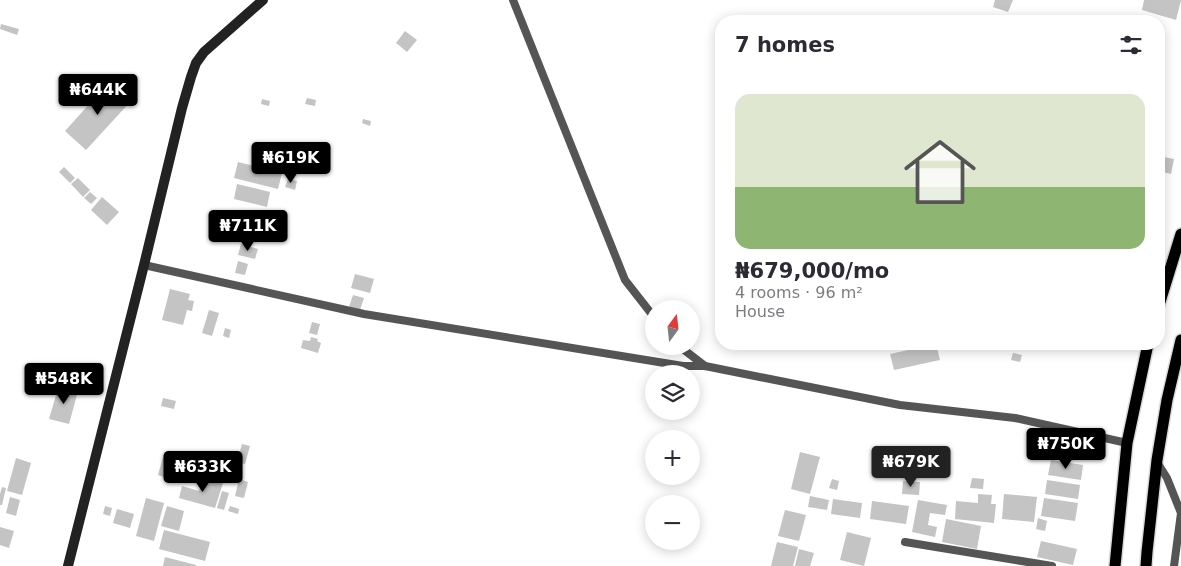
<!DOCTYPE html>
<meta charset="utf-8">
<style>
:root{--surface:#fff;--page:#f7f7f7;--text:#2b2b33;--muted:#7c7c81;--line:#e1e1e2;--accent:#000}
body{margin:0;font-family:"DejaVu Sans",sans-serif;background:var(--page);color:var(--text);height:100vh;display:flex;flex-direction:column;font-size:19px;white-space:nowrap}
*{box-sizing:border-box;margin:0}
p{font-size:16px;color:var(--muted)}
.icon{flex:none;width:28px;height:28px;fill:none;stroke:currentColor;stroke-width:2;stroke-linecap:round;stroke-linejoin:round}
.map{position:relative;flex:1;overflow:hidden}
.sheet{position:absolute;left:715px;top:15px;width:450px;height:335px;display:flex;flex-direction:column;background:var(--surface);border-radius:20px;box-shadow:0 2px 12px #0003}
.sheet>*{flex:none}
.needle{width:32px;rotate:15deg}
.controls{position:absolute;left:645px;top:300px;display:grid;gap:10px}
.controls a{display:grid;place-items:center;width:55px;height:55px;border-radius:50%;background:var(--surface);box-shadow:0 2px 12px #0003;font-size:25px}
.price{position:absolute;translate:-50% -42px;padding:0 11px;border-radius:5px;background:var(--accent);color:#fff;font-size:16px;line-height:32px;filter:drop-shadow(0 1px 2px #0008)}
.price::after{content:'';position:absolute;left:50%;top:30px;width:15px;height:11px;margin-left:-8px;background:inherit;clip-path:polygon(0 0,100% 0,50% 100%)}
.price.active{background:#222;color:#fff}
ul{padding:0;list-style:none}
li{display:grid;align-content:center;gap:10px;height:265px;padding:0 20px}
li+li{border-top:1px solid var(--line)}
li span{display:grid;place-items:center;height:155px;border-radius:15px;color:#555}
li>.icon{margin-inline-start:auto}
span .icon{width:90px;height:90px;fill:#fffc;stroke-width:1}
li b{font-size:21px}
h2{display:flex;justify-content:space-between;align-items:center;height:60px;padding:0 20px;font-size:21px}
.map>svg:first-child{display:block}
</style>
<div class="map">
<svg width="1181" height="566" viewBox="0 0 1181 566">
<rect width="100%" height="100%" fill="#fff"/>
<g fill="#c4c4c4">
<polygon points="995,0 1013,0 1008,12 993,7"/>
<polygon points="1144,0 1181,0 1176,20 1142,10"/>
<polygon points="1,24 19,29 17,35 0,29"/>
<polygon points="405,31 417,40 407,52 396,43"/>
<polygon points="109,82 131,101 86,150 65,131"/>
<polygon points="307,98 316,100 315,106 305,104"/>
<polygon points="262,99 270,101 269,106 261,104"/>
<polygon points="363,119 371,121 370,126 362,123"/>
<polygon points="1159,156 1174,159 1171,174 1159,171"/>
<polygon points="238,162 282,173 278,189 234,178"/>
<polygon points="64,167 75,178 70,183 59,172"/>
<polygon points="78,178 90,190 83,197 71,184"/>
<polygon points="288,179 297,181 295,190 285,187"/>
<polygon points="237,184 270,192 267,207 234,199"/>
<polygon points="90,192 97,198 91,204 84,198"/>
<polygon points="102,197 119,212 107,225 91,210"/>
<polygon points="241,244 258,249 255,259 238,255"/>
<polygon points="238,261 248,264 245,275 235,273"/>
<polygon points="355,274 374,279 370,293 351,288"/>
<polygon points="170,289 190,294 188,300 194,301 192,311 187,310 183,325 162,320"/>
<polygon points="353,295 364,298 360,310 349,307"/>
<polygon points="209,310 219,313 212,336 202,333"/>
<polygon points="312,322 320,324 317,335 309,333"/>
<polygon points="225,328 231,330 229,338 223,336"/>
<polygon points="311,337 318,339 317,341 321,343 318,353 301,348 303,340 310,341"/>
<polygon points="936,344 940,360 894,370 890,354"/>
<polygon points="1013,353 1022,355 1020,362 1011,360"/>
<polygon points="59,385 78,391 69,424 49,419"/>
<polygon points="163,398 176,401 174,409 161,406"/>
<polygon points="242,444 250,446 245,464 237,462"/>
<polygon points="800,452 820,457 810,494 791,489"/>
<polygon points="163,457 177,462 172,480 158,475"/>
<polygon points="16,458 31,463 22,495 7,491"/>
<polygon points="1051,460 1083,465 1081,480 1048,475"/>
<polygon points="203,478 223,483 215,508 179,498 182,486 199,491"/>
<polygon points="972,478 984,479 983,489 970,488"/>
<polygon points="239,479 248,482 244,498 235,496"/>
<polygon points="832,479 839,481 837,490 829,488"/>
<polygon points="1047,480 1080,485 1078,499 1045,494"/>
<polygon points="903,481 920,482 919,495 902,494"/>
<polygon points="2,487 6,488 2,505 0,505 0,494"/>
<polygon points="222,491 229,493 224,510 217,508"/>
<polygon points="978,494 992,495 991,504 996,504 994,523 955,519 956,501 978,503"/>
<polygon points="1004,494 1037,497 1034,522 1002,519"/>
<polygon points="810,496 829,500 827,510 808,507"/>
<polygon points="10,497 20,500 16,516 6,513"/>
<polygon points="146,498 164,503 154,541 136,536"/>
<polygon points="1044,498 1078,503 1075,521 1041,516"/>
<polygon points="833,499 862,503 860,518 831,514"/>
<polygon points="918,500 947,505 945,515 930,513 928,525 937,527 935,537 912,532"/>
<polygon points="872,501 909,506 906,524 870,519"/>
<polygon points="105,506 112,508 110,516 103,514"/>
<polygon points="167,506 184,511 179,531 161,526"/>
<polygon points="230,506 239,509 238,514 228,511"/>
<polygon points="117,509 134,514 130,528 113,523"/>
<polygon points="785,510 806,515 799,541 778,536"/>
<polygon points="1038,518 1047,521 1045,531 1036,529"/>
<polygon points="946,519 981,526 977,549 942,542"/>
<polygon points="0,527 14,531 9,548 0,545"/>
<polygon points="164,530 210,542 205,561 159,549"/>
<polygon points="847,532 871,538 864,566 840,560"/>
<polygon points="1041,541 1077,549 1073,565 1037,557"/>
<polygon points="777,542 798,547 793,566 771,566"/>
<polygon points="799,549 814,553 810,566 795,566"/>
<polygon points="165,557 196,565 196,566 163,566"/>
</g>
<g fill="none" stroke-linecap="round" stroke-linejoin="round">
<g stroke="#dbdbdb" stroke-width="14">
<g id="primary">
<polyline points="1159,305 1181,234"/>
<polyline points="1115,566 1127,443 1148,344"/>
<polyline points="1146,566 1147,552 1157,460 1167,400 1181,340"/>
</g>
</g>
<g stroke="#555" stroke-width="8">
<polyline points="513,0 625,280 654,317"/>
<polyline points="144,265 364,314 683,366 705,366 900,405 1015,418 1127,443"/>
<polyline points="679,346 705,366"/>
<polyline points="1157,462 1167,478 1181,513 1174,566"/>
<polyline points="905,542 1052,566"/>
</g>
<polyline stroke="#222" stroke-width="10" points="68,566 144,265 182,108 191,77 196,63 204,52 263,0"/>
<use href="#primary" stroke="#000" stroke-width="11"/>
</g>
</svg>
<div class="controls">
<a><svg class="needle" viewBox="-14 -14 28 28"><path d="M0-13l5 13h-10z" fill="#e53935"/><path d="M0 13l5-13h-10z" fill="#7c7c81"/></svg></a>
<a><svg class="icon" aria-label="layers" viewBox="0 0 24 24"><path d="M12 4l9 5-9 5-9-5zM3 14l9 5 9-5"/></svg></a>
<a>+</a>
<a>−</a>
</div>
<b class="price" style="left:98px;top:116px">₦644K</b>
<b class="price" style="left:291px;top:184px">₦619K</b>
<b class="price" style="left:248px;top:252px">₦711K</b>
<b class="price" style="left:64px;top:405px">₦548K</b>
<b class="price" style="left:1066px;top:470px">₦750K</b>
<b class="price active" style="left:911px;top:488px">₦679K</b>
<b class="price" style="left:203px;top:493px">₦633K</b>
<section class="sheet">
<h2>7 homes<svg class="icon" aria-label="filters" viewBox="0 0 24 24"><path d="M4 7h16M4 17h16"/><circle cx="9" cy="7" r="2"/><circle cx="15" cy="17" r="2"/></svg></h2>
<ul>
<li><span style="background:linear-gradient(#dfe7d0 60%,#8fb573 0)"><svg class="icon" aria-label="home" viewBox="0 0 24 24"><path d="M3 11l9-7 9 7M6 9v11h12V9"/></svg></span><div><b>₦679,000/mo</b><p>4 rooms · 96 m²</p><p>House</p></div></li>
</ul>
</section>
</div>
